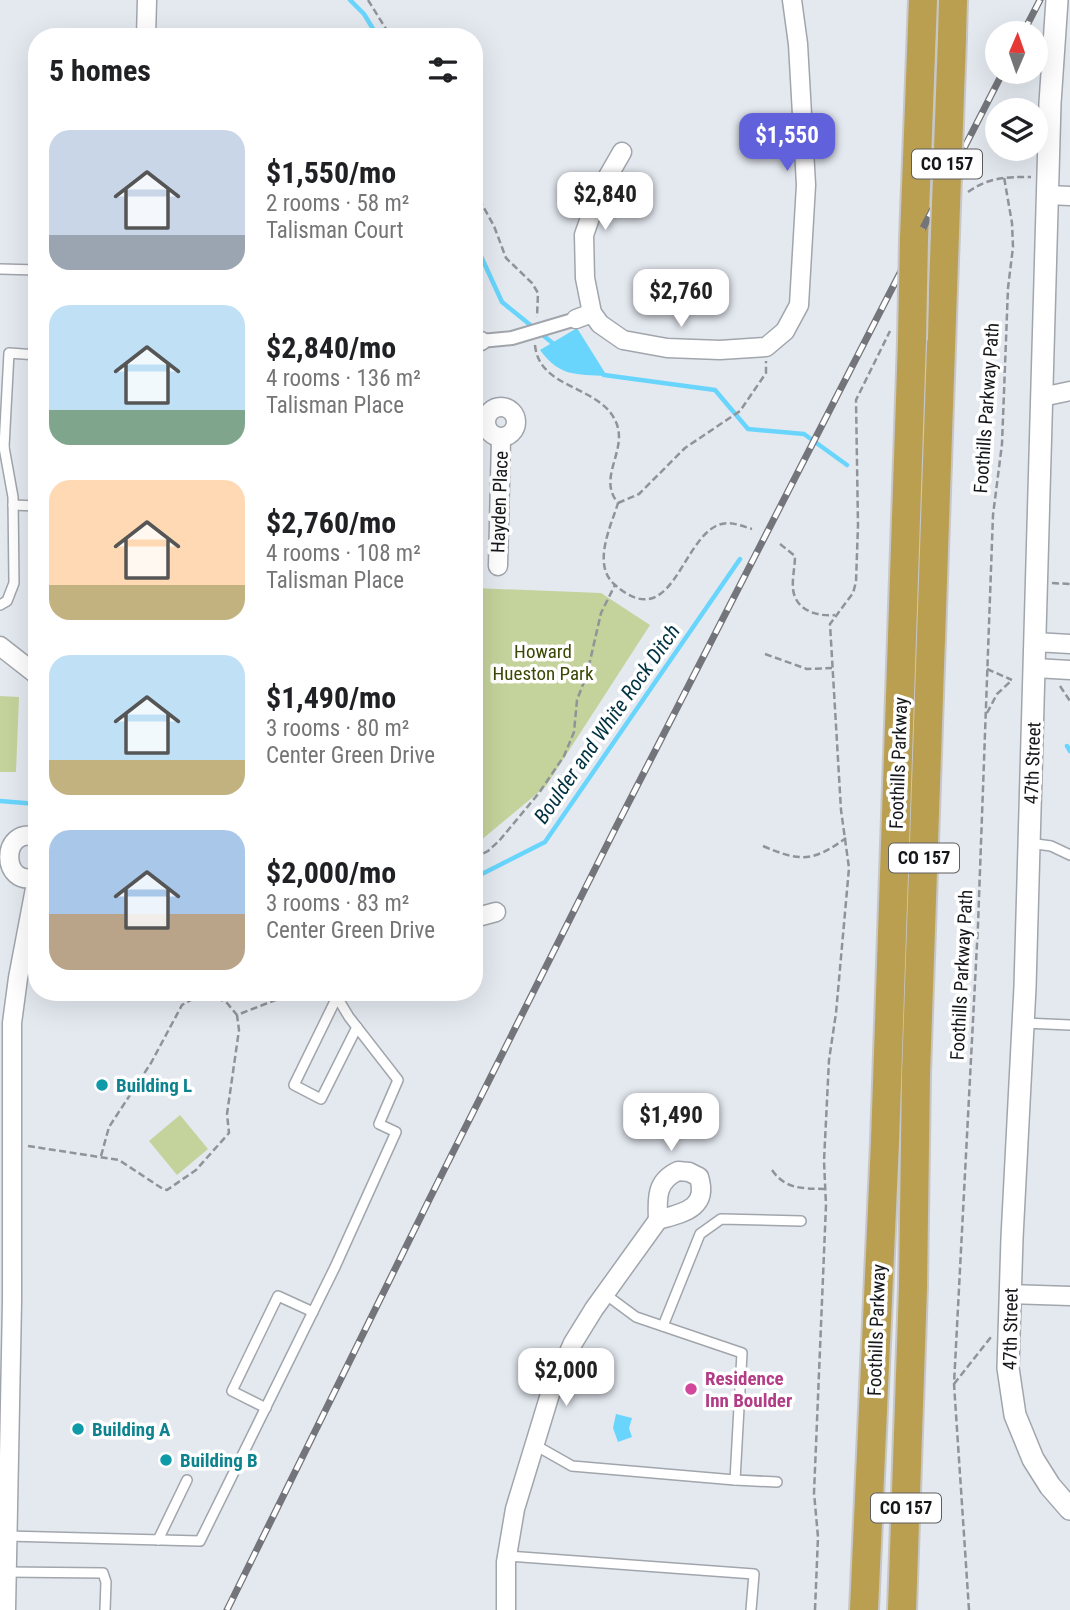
<!DOCTYPE html>
<meta charset="utf-8">
<style>
:root{--surface:#fff;--page:#f6f6f6;--text:#202124;--muted:#757577;--accent:#6162db}
body{margin:0;font-family:"Roboto Condensed",sans-serif;background:var(--page);color:var(--text);height:100vh;display:flex;flex-direction:column;font-size:26px;white-space:nowrap}
*{box-sizing:border-box;margin:0}
p{font-size:23px;color:var(--muted)}
.icon{flex:none;width:38px;height:38px;fill:none;stroke:currentColor;stroke-width:2;stroke-linecap:round;stroke-linejoin:round}
.map{position:relative;flex:1;overflow:hidden}
.details{position:absolute;left:28px;top:28px;width:455px;height:973px;display:flex;flex-direction:column;background:var(--surface);border-radius:28px;box-shadow:0 7px 28px #0002}
.details>*{flex:none}
.needle{width:46px;rotate:2deg}
.fabs{position:absolute;left:985px;top:21px;display:grid;gap:14px}
.fabs a{display:grid;place-items:center;width:63px;height:63px;border-radius:50%;background:var(--surface);box-shadow:0 7px 28px #0002;font-size:35px}
.price{position:absolute;translate:-50% -60px;padding:0 16px;border-radius:14px;background:#fff;color:#222;font-size:23px;line-height:46px;filter:drop-shadow(0 2px 4px #0008)}
.price::after{content:'';position:absolute;left:50%;top:42px;width:21px;height:16px;margin-left:-10px;background:inherit;clip-path:polygon(0 0,100% 0,50% 100%)}
.price.active{background:var(--accent);color:#fff}
ul{padding:0;list-style:none}
li{display:flex;align-items:center;gap:21px;height:175px;padding:0 21px}
li span{display:grid;place-items:center;flex:none;width:196px;height:140px;border-radius:21px;color:#555}
li>.icon{margin-inline-start:auto}
span .icon{width:84px;height:84px;fill:#fffc;stroke-width:1}
li b{font-size:30px}
h2{display:flex;justify-content:space-between;align-items:center;height:84px;padding:0 21px;font-size:30px}
.map>svg:first-child{display:block}
</style>
<div class="map">
<svg width="1070" height="1610" viewBox="0 0 1070 1610">
<rect width="100%" height="100%" fill="#e4e9f0"/>
<g fill="#c4d29b">
<polygon points="474,588 601,593 650,625 546,786 474,846"/>
<polygon points="0,696 19,697 16,772 0,772"/>
<polygon points="180,1115 208,1149 177,1175 149,1141"/>
</g>
<g fill="#69d5fc">
<path d="M577 328 607 376C575 374 560 377 540 350Z"/>
<polygon points="616,1414 632,1418 629,1428 632,1437 618,1442 613,1428"/>
</g>
<g fill="none" stroke-linecap="round" stroke-linejoin="round">
<g stroke="#69d5fc" stroke-width="4.5">
<polyline points="350,0 364,14 378,37"/>
<polyline points="474,241 502,302 555,345"/>
<polyline points="604,375 715,390 748,429 804,434 847,465"/>
<polyline points="1067,746 1070,751"/>
<polyline points="0,801 37,804"/>
<polyline points="474,878 545,842 740,559"/>
</g>
<g stroke="#a1a5ac" stroke-width="12">
<g id="service">
<polyline points="0,269 37,270"/>
<polyline points="2,447 4,447 9,353 37,355"/>
<polyline points="13,505 37,506"/>
<polyline points="0,605 7,601 14,583 13,497 4,447"/>
<polyline points="1029,843 1051,846 1070,855"/>
<polyline points="337,997 294,1085 321,1099 357,1027"/>
<polyline points="1024,1023 1070,1025"/>
<polyline points="663,1326 700,1234 721,1219 801,1221"/>
<polyline points="266,1408 232,1391 278,1296 313,1312"/>
<polyline points="535,1445 572,1466 735,1480 742,1353 636,1317 605,1294"/>
<polyline points="735,1480 777,1482"/>
<polyline points="7,1536 200,1541 335,1267 396,1132 379,1124 398,1080 349,1017 334,992"/>
<polyline points="158,1540 187,1480"/>
<polyline points="507,1556 754,1574 751,1610"/>
<polyline points="7,1572 103,1573 106,1582 105,1610"/>
</g>
</g>
<g stroke="#a1a5ac" stroke-width="16">
<polyline id="pedestrian" points="481,341 512,338 576,319"/>
</g>
<g stroke="#a1a5ac" stroke-width="21">
<g id="minor">
<polyline points="146,37 147,0"/>
<polyline points="622,152 599,192 584,235 585,278 592,313 600,324 623,340 667,348 720,350 766,347 785,331 799,305 806,185 798,44 792,0"/>
<polyline points="1048,195 1070,196"/>
<polyline points="576,319 592,313"/>
<polyline points="474,341 481,341"/>
<polyline points="1042,397 1070,391"/>
<circle cx="501" cy="422" r="15"/>
<polyline points="498,566 501,438"/>
<polyline points="1035,642 1070,644"/>
<polyline points="0,646 37,675"/>
<polyline points="1035,668 1070,670"/>
<path d="M37 837C0 825 0 889 37 877"/>
<polyline points="474,918 496,912"/>
<path d="M678 1171 689 1172 699 1177C709 1209 682 1213 658 1220 657 1198 656 1181 678 1171Z"/>
<polyline points="1010,1294 1070,1296"/>
<polyline points="6,1610 12,1302 12,1023 18,978 37,878"/>
<polyline points="506,1610 506,1562 515,1509 550,1394 573,1343 594,1309 658,1220"/>
</g>
</g>
<g stroke="#a1a5ac" stroke-width="24">
<polyline id="tertiary" points="1057,0 1050,103 1025,987 1012,1238 1008,1368 1015,1415 1033,1459 1050,1486 1070,1509"/>
</g>
<g stroke="#c7c7c8" stroke-width="32">
<g id="trunk">
<polyline points="952,38 953,0"/>
<polyline points="914,239 923,0"/>
<polyline points="864,1610 885,1142 912,340"/>
<polyline points="902,1610 913,1287 916,1074 943,289"/>
</g>
</g>
<g stroke="#909398" stroke-width="2.5" stroke-dasharray="7 3.5" stroke-linecap="butt">
<polyline points="368,0 391,37"/>
<polyline points="474,190 494,226 506,258 532,283 538,293 537,317"/>
<path d="M968 192C989 177 1006 177 1031 177"/>
<path d="M535 345C539 389 598 385 615 420 630 449 596 477 618 503 611 526 592 564 614 584 671 635 680 544 716 526 728 520 739 525 752 529"/>
<polyline points="618,503 639,494 685,448 740,411 766,373 766,361"/>
<path d="M780 544 795 556C795 567 792 578 793 589 795 610 817 617 835 615"/>
<polyline points="1052,583 1070,584"/>
<polyline points="765,654 807,669 832,668"/>
<polyline points="987,669 1012,680"/>
<polyline points="1060,686 1070,701"/>
<polyline points="987,713 997,694 1012,680"/>
<path d="M763 846C800 862 813 862 846 838"/>
<polyline points="474,858 488,851 499,841 539,793 564,756 574,732 577,700 587,674 601,613 615,585"/>
<polyline points="28,1146 119,1160 163,1189 167,1190 196,1170 229,1133 227,1114 239,1030 237,1015 278,999 285,992"/>
<polyline points="101,1156 109,1127 151,1063 182,1005 198,996 214,996 227,1003 237,1015"/>
<path d="M772 1170C786 1190 802 1188 824 1189"/>
<polyline points="954,1384 991,1337"/>
<polyline points="815,1610 818,1537 814,1493 826,1205 824,1161 829,1060 836,1013 849,868 841,810 830,624 853,593 856,582 858,525 856,400 890,331"/>
<polyline points="969,1610 954,1384 978,925 993,515 1002,444 1008,288 1013,247 1012,223 1004,177"/>
</g>
<use href="#service" stroke="#fff" stroke-width="9"/>
<use href="#pedestrian" stroke="#fff" stroke-width="12"/>
<use href="#minor" stroke="#fff" stroke-width="18"/>
<use href="#tertiary" stroke="#fff" stroke-width="21"/>
<use href="#trunk" stroke="#bb9f50" stroke-width="28"/>
<g stroke="#73757a" stroke-width="7">
<g id="rail">
<polyline points="1023,33 1040,0"/>
<polyline points="227,1610 430,1198 614,831 1003,72"/>
</g>
</g>
<use href="#rail" stroke="#fff" stroke-width="4.5" stroke-dasharray="13" stroke-linecap="butt"/>
<g stroke="#c7c7c8" stroke-width="32" stroke-linecap="butt">
<g id="trunk-bridge">
<polyline points="943,289 952,38"/>
<polyline points="912,340 914,239"/>
</g>
</g>
<use href="#trunk-bridge" stroke="#bb9f50" stroke-width="28"/>
</g>
<g fill="#0f9aa8" stroke="#fff" stroke-width="2.5">
<circle cx="102" cy="1085" r="7"/>
<circle cx="78" cy="1429" r="7"/>
<circle cx="166" cy="1460" r="7"/>
</g>
<circle fill="#d1479c" stroke="#fff" stroke-width="2.5" cx="691" cy="1389" r="7"/>
<g text-anchor="middle" stroke-width="7" stroke-linejoin="round" paint-order="stroke">
<g fill="#fff" stroke="#5c5d5f" stroke-width="2">
<rect x="912" y="149.5" width="70" height="29" rx="5"/>
<rect x="889" y="843.5" width="70" height="29" rx="5"/>
<rect x="871" y="1493.5" width="70" height="29" rx="5"/>
</g>
<g font-size="18" font-weight="bold" fill="#16171a">
<text x="947" y="170">CO 157</text>
<text x="924" y="864">CO 157</text>
<text x="906" y="1514">CO 157</text>
</g>
<g font-size="19" fill="#16171a" stroke="#fff">
<text transform="translate(986 408) rotate(-86)" y="7">Foothills Parkway Path</text>
<text transform="translate(499 502) rotate(-88)" y="7">Hayden Place</text>
<text transform="translate(898 763) rotate(-88)" y="7">Foothills Parkway</text>
<text transform="translate(1032 763) rotate(-88)" y="7">47th Street</text>
<text transform="translate(961 975) rotate(-87)" y="7">Foothills Parkway Path</text>
<text transform="translate(1010 1329) rotate(-89)" y="7">47th Street</text>
<text transform="translate(876 1330) rotate(-88)" y="7">Foothills Parkway</text>
</g>
<g font-size="19" fill="#3c4704" stroke="#fff">
<text x="543" y="658">Howard<tspan x="543" dy="22">Hueston Park</tspan></text>
</g>
<g font-size="19" font-weight="bold" fill="#0d838f" stroke="#fff" text-anchor="start">
<text x="116" y="1092">Building L</text>
<text x="92" y="1436">Building A</text>
<text x="180" y="1467">Building B</text>
</g>
<g font-size="19" font-weight="bold" fill="#b23c85" stroke="#fff" text-anchor="start">
<text x="705" y="1385">Residence<tspan x="705" dy="22">Inn Boulder</tspan></text>
</g>
<g font-size="21" font-style="italic" fill="#003241" stroke="#fff">
<text transform="translate(607 724) rotate(-55)" y="7">Boulder and White Rock Ditch</text>
</g>
</g>
</svg>
<div class="fabs">
<a><svg class="needle" viewBox="-14 -14 28 28"><path d="M0-13l5 13h-10z" fill="#e53935"/><path d="M0 13l5-13h-10z" fill="#757577"/></svg></a>
<a><svg class="icon" aria-label="layers" viewBox="0 0 24 24"><path d="M12 4l9 5-9 5-9-5zM3 14l9 5 9-5"/></svg></a>
</div>
<b class="price active" style="left:787px;top:173px">$1,550</b>
<b class="price" style="left:605px;top:232px">$2,840</b>
<b class="price" style="left:681px;top:329px">$2,760</b>
<b class="price" style="left:671px;top:1153px">$1,490</b>
<b class="price" style="left:566px;top:1408px">$2,000</b>
<section class="details">
<h2>5 homes<svg class="icon" aria-label="filters" viewBox="0 0 24 24"><path d="M4 7h16M4 17h16"/><circle cx="9" cy="7" r="2"/><circle cx="15" cy="17" r="2"/></svg></h2>
<ul>
<li><span style="background:linear-gradient(#c9d6e8 75%,#9aa5b1 0)"><svg class="icon" aria-label="home" viewBox="0 0 24 24"><path d="M3 11l9-7 9 7M6 9v11h12V9"/></svg></span><div><b>$1,550/mo</b><p>2 rooms · 58 m²</p><p>Talisman Court</p></div></li>
<li><span style="background:linear-gradient(#bfe0f5 75%,#7fa58c 0)"><svg class="icon" aria-label="home" viewBox="0 0 24 24"><path d="M3 11l9-7 9 7M6 9v11h12V9"/></svg></span><div><b>$2,840/mo</b><p>4 rooms · 136 m²</p><p>Talisman Place</p></div></li>
<li><span style="background:linear-gradient(#ffd9b3 75%,#c2b280 0)"><svg class="icon" aria-label="home" viewBox="0 0 24 24"><path d="M3 11l9-7 9 7M6 9v11h12V9"/></svg></span><div><b>$2,760/mo</b><p>4 rooms · 108 m²</p><p>Talisman Place</p></div></li>
<li><span style="background:linear-gradient(#bfe0f5 75%,#c2b280 0)"><svg class="icon" aria-label="home" viewBox="0 0 24 24"><path d="M3 11l9-7 9 7M6 9v11h12V9"/></svg></span><div><b>$1,490/mo</b><p>3 rooms · 80 m²</p><p>Center Green Drive</p></div></li>
<li><span style="background:linear-gradient(#a9c7e8 60%,#b9a48a 0)"><svg class="icon" aria-label="home" viewBox="0 0 24 24"><path d="M3 11l9-7 9 7M6 9v11h12V9"/></svg></span><div><b>$2,000/mo</b><p>3 rooms · 83 m²</p><p>Center Green Drive</p></div></li>
</ul>
</section>
</div>
